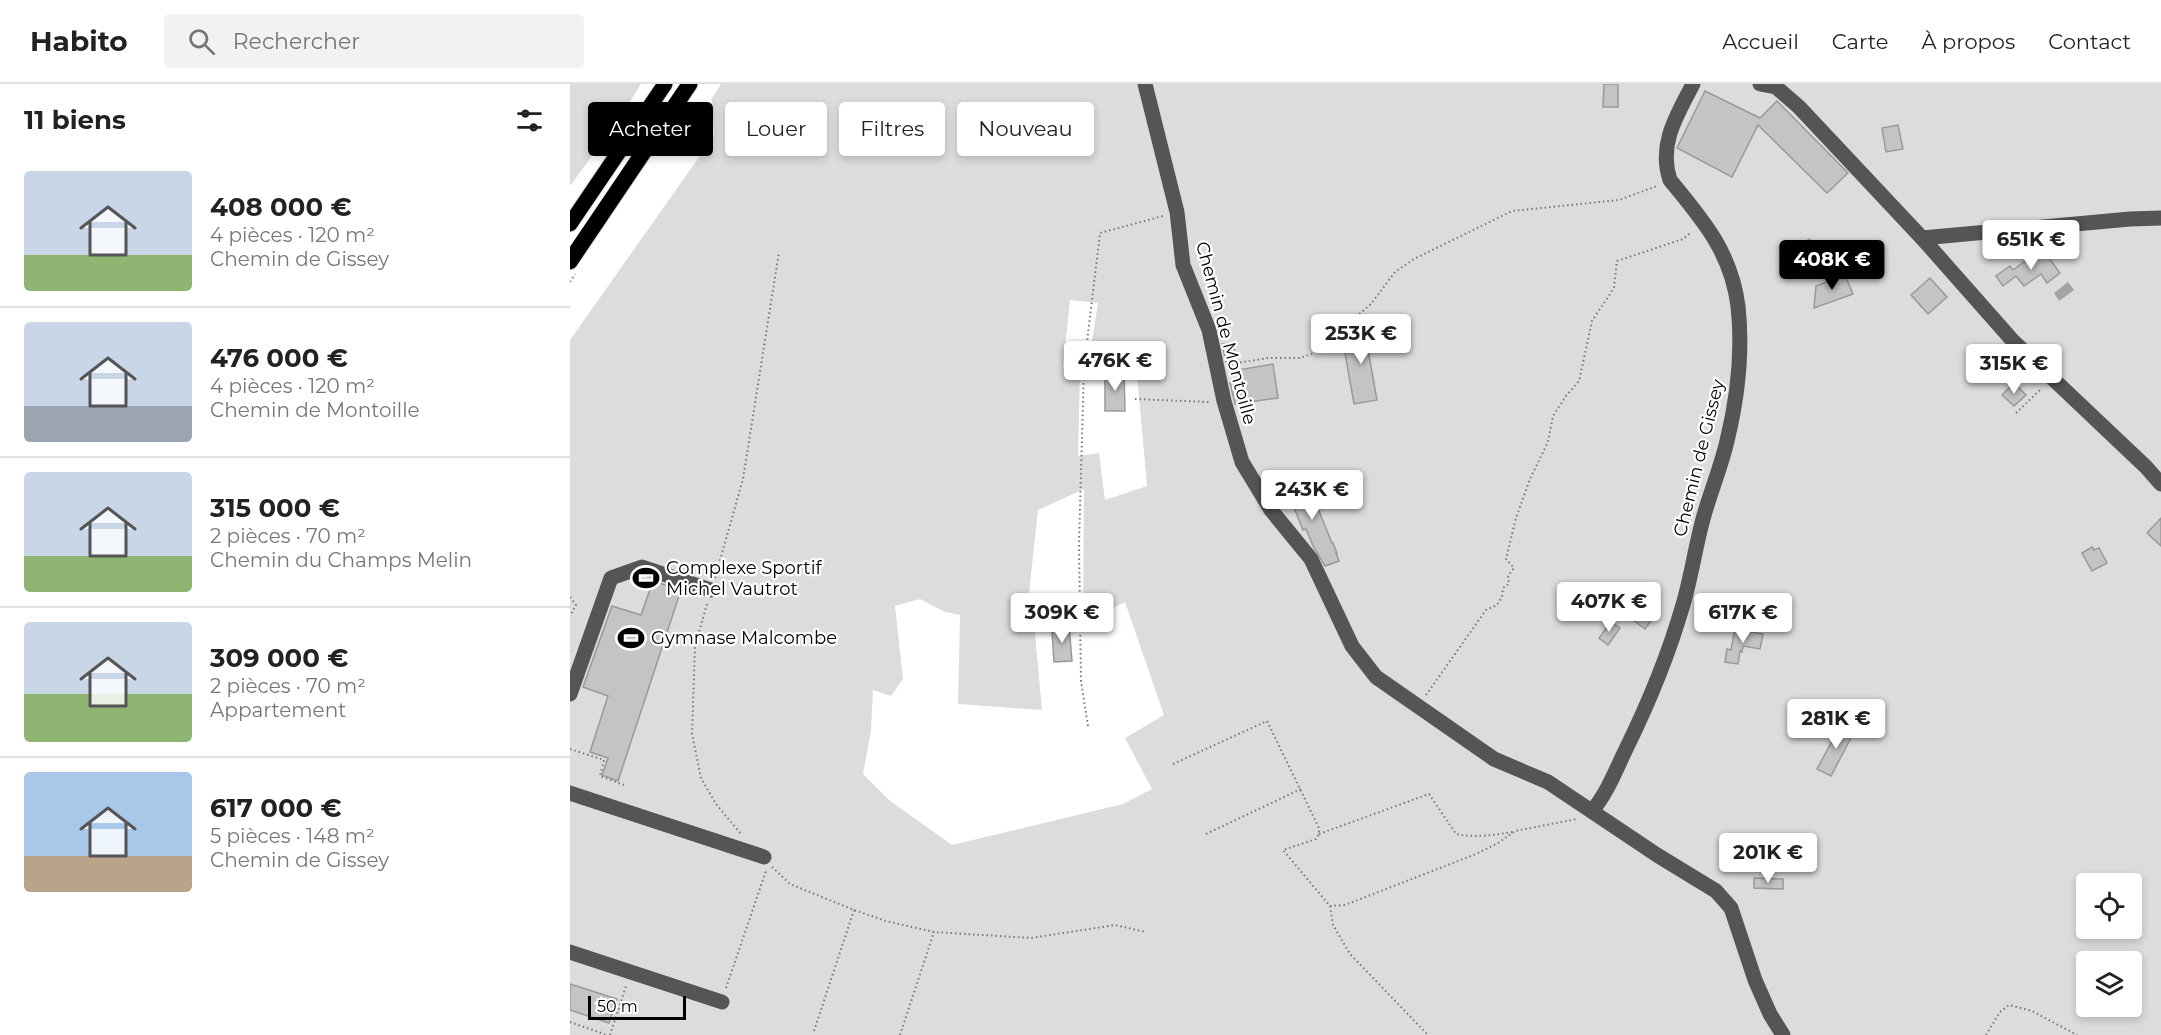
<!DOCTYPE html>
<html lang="fr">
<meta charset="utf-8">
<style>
:root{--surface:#fff;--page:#f2f2f2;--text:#222;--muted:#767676;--line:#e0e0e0;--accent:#000}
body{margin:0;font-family:Montserrat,sans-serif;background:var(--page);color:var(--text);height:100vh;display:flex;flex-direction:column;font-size:22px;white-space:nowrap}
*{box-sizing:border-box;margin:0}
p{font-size:20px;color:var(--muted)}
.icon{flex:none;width:33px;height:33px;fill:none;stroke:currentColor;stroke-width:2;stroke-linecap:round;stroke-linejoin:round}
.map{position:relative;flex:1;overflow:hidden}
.panel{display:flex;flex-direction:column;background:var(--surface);width:570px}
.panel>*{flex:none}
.hud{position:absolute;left:18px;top:18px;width:570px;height:54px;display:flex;gap:12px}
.tools{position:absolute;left:1506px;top:789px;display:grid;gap:12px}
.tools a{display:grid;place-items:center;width:66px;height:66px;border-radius:6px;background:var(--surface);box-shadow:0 3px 9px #0003;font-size:30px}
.scale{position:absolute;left:18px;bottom:15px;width:98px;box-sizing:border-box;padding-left:6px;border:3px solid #000;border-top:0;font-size:16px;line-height:21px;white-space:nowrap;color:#000;-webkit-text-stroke:4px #fff;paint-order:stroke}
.price{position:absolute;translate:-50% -51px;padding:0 14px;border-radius:6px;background:#fff;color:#222;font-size:20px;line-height:39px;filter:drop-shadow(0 2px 3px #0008)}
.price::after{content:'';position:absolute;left:50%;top:36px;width:18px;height:14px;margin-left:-9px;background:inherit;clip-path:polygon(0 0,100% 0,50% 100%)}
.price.current{background:var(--accent);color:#fff}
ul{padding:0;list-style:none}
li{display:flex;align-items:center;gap:18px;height:150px;padding:0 24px}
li+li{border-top:2px solid var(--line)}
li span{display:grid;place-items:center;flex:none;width:168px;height:120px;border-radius:6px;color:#555}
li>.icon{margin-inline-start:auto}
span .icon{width:72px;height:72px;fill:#fffc;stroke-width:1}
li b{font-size:26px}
h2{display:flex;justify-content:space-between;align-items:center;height:72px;padding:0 24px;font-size:26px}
.chip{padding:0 21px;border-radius:6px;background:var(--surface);box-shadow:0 3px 9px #0003;font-size:21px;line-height:54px}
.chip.current{background:var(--accent);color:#fff}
header{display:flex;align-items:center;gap:36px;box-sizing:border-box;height:84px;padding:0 30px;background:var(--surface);border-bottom:2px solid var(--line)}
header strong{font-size:28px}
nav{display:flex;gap:33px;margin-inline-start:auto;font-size:21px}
.search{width:420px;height:54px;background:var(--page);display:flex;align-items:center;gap:15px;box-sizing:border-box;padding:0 21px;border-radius:6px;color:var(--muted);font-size:22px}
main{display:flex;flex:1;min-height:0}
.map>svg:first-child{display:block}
</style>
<header>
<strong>Habito</strong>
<div class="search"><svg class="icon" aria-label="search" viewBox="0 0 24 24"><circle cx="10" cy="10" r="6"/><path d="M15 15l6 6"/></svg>Rechercher</div>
<nav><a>Accueil</a><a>Carte</a><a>À propos</a><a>Contact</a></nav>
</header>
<main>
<section class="panel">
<h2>11 biens<svg class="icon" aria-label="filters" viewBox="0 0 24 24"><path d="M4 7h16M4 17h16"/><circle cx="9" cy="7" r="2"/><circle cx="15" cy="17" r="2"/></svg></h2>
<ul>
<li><span style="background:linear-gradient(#c9d6e8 70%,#8fb573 0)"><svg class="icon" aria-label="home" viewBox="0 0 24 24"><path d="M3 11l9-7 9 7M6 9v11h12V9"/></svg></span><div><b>408 000 €</b><p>4 pièces · 120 m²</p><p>Chemin de Gissey</p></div></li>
<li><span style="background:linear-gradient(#c9d6e8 70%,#9aa5b1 0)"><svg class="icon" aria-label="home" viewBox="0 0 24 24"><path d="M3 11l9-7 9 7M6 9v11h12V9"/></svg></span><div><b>476 000 €</b><p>4 pièces · 120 m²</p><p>Chemin de Montoille</p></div></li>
<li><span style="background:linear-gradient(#c9d6e8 70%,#8fb573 0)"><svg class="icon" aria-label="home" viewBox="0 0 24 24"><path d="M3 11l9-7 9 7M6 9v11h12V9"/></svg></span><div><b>315 000 €</b><p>2 pièces · 70 m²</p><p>Chemin du Champs Melin</p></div></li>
<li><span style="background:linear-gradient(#c9d6e8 60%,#8fb573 0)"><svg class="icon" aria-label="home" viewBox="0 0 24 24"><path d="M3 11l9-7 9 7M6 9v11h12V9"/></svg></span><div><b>309 000 €</b><p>2 pièces · 70 m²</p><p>Appartement</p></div></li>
<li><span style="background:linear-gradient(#a9c7e8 70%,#b9a48a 0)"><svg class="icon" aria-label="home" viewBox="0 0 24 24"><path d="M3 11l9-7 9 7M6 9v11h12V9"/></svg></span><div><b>617 000 €</b><p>5 pièces · 148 m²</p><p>Chemin de Gissey</p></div></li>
</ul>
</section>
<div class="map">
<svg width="1591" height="951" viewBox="0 0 1591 951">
<rect width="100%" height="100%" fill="#fff"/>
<g fill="#dcdcdc" fill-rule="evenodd">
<polygon points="0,0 71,0 49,35 0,102"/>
<path d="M151 0H1591V951H0V256L144 52 142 14ZM500 216 528 219 522 257H564L577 402 535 416 529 369 508 372 510 286 493 284ZM514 405 513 539 555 518 594 631 555 654 582 705 553 720 382 761 319 716 293 690 301 647 303 606 321 612 333 595 325 522 350 515 375 528 390 531 388 620 472 626 464 539 456 537 468 426ZM1516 800H1562V844H1516ZM1516 878H1562V922H1516Z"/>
</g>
<g fill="#a3a3a3">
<polygon points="1239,154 1252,166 1227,188 1218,172"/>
<polygon points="1498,198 1504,206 1489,217 1484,209"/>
</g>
<g fill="#c4c4c4" stroke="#999" stroke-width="1.5">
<polygon points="1034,0 1048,0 1048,23 1033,23"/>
<polygon points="1135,7 1190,34 1207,17 1278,89 1257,109 1188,41 1162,93 1107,64"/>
<polygon points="1328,41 1333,65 1316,68 1312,44"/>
<polygon points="1474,167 1490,189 1477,199 1471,190 1454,202 1446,192 1433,202 1426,192 1440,182 1443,186 1459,174 1461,177"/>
<polygon points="1275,191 1283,210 1244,224 1246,202"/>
<polygon points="1360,194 1377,213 1358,230 1341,211"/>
<polygon points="804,245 807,264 798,266 807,316 784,320 773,258 780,256 778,250"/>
<polygon points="663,258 666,276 656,278 652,260"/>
<polygon points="703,280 708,314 665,320 660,299 670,298 668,286"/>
<polygon points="535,289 554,289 555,327 535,327"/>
<polygon points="1444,299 1456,311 1444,322 1432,311"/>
<polygon points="735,393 762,459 763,459 767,469 766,469 769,477 755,482 743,462 736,445 733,446 718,409 721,408 718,400"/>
<polygon points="1591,434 1591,462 1577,449"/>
<polygon points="1522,463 1524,466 1529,464 1537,479 1522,487 1512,469"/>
<polygon points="83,497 111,506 48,697 32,691 38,674 20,668 38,612 13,603 42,522 71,531"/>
<polygon points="1070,511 1087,524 1083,529 1085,531 1075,545 1055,530"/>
<polygon points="1041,538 1050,544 1038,561 1029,554"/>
<polygon points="499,541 502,577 484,578 482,547 484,547 483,542"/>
<polygon points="1165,545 1193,550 1190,565 1173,562 1172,568 1170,567 1168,580 1155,578 1157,565 1161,566"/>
<polygon points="1272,639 1285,646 1261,692 1247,685"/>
<polygon points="1184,794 1213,795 1213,805 1184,804"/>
<polygon points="0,900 47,915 39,939 0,926"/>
</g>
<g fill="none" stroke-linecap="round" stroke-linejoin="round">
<g stroke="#dbdbdb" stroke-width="17">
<g id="major">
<polyline points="0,140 95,0"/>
<polyline points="0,178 120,0"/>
</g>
</g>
<g stroke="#777" stroke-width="2" stroke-dasharray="1.5 3" stroke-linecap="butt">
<polyline points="0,198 5,190"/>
<polyline points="661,280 698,274 730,274 744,269 801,220 825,188 844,175 942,127 1049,116 1087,102"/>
<polyline points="565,315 639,318"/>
<polyline points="1446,329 1472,304"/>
<polyline points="145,494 173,395 209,168"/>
<polyline points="0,513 6,521 0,532"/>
<polyline points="137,520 125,562 122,650 131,694 146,720 171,750"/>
<polyline points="856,611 916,526 927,521 932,513 933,504 939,500 938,492 944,484 936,475 946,434 960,395 978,358 983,332 996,312 1009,297 1022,237 1044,204 1047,177 1113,155 1122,148"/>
<polyline points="518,642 511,597 509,460 514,283 530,149 593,132"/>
<polyline points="0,665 34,676 30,692 54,701"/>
<polyline points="603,680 697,637 749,744 749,750 746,755 713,766 760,822 763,841 780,870 858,951"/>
<polyline points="636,750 731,705"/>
<path d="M749 750 859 710 886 750C905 754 924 751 942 748"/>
<polyline points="202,783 220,800 284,826 316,837 364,848 461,854 545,841 576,848"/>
<polyline points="760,822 775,821 906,770 928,759 945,747 1007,735"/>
<polyline points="156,904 196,787"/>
<polyline points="0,938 37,951"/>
<polyline points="244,947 284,826"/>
<polyline points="40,951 56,902"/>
<polyline points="330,951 364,848"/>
<polyline points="1416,951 1430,928 1439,921 1462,927 1507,951"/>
</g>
<g stroke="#555" stroke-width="15">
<polyline points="575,0 607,128 613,181 639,246 654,317 672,378 701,426 741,475 782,562 806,593 924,675 978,698 1087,771 1146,807 1161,824 1185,896 1200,930 1213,951"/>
<polyline points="1190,0 1206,3 1229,23 1352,154 1443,257 1576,383 1591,400"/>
<polyline points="1352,154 1560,135 1591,134"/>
<polyline points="0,610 41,494 72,483 141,506"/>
<polyline points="0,709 194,773"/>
<path d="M1022 727C1038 708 1046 685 1057 663 1079 618 1098 572 1112 524 1121 495 1125 464 1133 435 1140 409 1151 383 1157 357 1168 312 1173 268 1168 222 1161 168 1133 136 1100 96 1088 60 1107 31 1123 0"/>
<polyline points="0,868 152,918"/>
</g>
<use href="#major" stroke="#000" stroke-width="15"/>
<polyline stroke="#000" stroke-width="1.5" points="0,164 111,0"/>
</g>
<defs>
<g id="stadium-bare" transform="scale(2.07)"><path d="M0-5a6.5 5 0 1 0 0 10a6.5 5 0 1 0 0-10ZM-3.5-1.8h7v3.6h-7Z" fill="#000" stroke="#fff" stroke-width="2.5" paint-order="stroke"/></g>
</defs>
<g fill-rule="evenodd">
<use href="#stadium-bare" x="76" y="494"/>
<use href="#stadium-bare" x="61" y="554"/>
</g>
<g text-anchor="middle" stroke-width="4.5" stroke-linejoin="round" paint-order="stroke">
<g font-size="18" fill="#000" stroke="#fff">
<text transform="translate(656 249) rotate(75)" y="6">Chemin de Montoille</text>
<text transform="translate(1129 374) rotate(-76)" y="6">Chemin de Gissey</text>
</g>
<g font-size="18" fill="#000" stroke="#fff" text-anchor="start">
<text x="96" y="490">Complexe Sportif<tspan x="96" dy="21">Michel Vautrot</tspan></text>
<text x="81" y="560">Gymnase Malcombe</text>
</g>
</g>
</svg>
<div class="tools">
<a><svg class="icon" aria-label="locate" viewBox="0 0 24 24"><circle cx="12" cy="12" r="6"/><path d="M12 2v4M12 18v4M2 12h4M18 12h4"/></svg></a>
<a><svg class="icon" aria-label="layers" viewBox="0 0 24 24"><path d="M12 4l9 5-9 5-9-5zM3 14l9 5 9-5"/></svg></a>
</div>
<div class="scale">50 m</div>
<b class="price" style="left:1461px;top:187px">651K €</b>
<b class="price current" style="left:1262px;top:207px">408K €</b>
<b class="price" style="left:791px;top:281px">253K €</b>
<b class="price" style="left:545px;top:308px">476K €</b>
<b class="price" style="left:1444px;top:311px">315K €</b>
<b class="price" style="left:742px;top:437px">243K €</b>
<b class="price" style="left:1039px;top:549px">407K €</b>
<b class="price" style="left:492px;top:560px">309K €</b>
<b class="price" style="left:1173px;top:560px">617K €</b>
<b class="price" style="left:1266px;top:666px">281K €</b>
<b class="price" style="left:1198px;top:800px">201K €</b>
<div class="hud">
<a class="chip current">Acheter</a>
<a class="chip">Louer</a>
<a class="chip">Filtres</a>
<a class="chip">Nouveau</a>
</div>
</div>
</main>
